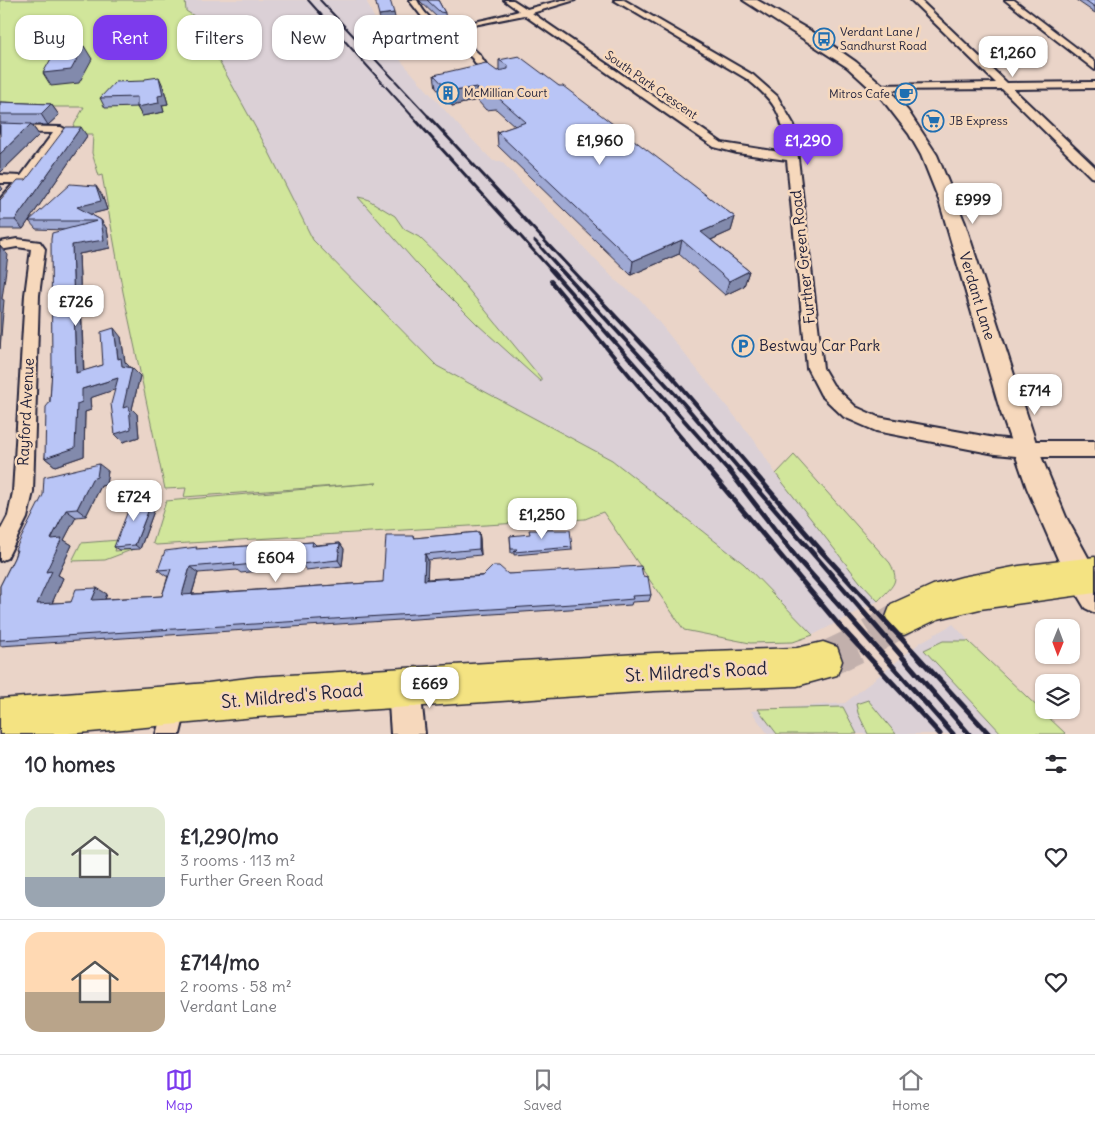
<!DOCTYPE html>
<meta charset="utf-8">
<style>
:root{--surface:#fff;--page:#f2f2f3;--text:#2b2b33;--muted:#7c7c81;--line:#e1e1e2;--accent:#7c3aed}
body{margin:0;font-family:Delius,sans-serif;background:var(--page);color:var(--text);height:100vh;display:flex;flex-direction:column;font-size:19px;white-space:nowrap}
*{box-sizing:border-box;margin:0}
p{font-size:16px;color:var(--muted)}
.icon{flex:none;width:28px;height:28px;fill:none;stroke:currentColor;stroke-width:2;stroke-linecap:round;stroke-linejoin:round}
.map{position:relative;height:734px;overflow:hidden}
.sheet{display:flex;flex-direction:column;background:var(--surface);flex:1}
.sheet>*{flex:none}
.guide{position:absolute;left:15px;top:15px;width:500px;height:45px;display:flex;gap:10px}
.needle{width:32px;rotate:181deg}
.buttons{position:absolute;left:1035px;top:619px;display:grid;gap:10px}
.buttons a{display:grid;place-items:center;width:45px;height:45px;border-radius:10px;background:var(--surface);box-shadow:0 1px 4px #0004;font-size:25px}
.price{position:absolute;translate:-50% -42px;padding:0 11px;border-radius:10px;background:#fff;color:#222;font-size:16px;line-height:32px;filter:drop-shadow(0 1px 2px #0008)}
.price::after{content:'';position:absolute;left:50%;top:30px;width:15px;height:11px;margin-left:-8px;background:inherit;clip-path:polygon(0 0,100% 0,50% 100%)}
.price.on{background:var(--accent);color:#fff}
ul{padding:0;list-style:none}
li{display:flex;align-items:center;gap:15px;height:125px;padding:0 25px}
li+li{border-top:1px solid var(--line)}
li span{display:grid;place-items:center;flex:none;width:140px;height:100px;border-radius:15px;color:#555}
li>.icon{margin-inline-start:auto}
span .icon{width:60px;height:60px;fill:#fffc;stroke-width:1}
li b{font-size:21px}
h2{display:flex;justify-content:space-between;align-items:center;height:60px;padding:0 25px;font-size:21px}
.chip{padding:0 18px;border-radius:15px;background:var(--surface);box-shadow:0 1px 4px #0004;font-size:18px;line-height:45px}
.chip.on{background:var(--accent);color:#fff}
.tabs{display:flex;justify-content:space-around;align-items:center;height:70px;border-top:1px solid var(--line);background:var(--surface);font-size:14px;color:var(--muted)}
.tabs a{display:grid;justify-items:center;gap:2px}
.tabs .on{color:var(--accent)}
.map>svg:first-child{display:block}
</style>
<div class="map">
<svg width="1095" height="734" viewBox="0 0 1095 734">
<rect width="100%" height="100%" fill="#ead4c8"/>
<filter id="ink" filterUnits="userSpaceOnUse"><feTurbulence type="fractalNoise" baseFrequency=".02" numOctaves="2"/><feDisplacementMap in="SourceGraphic" scale="10" xChannelSelector="R" yChannelSelector="G"/><feConvolveMatrix kernelMatrix="1 2 1 2 8 2 1 2 1" color-interpolation-filters="sRGB"/></filter>
<g filter="url(#ink)">
<g fill="#dbd0d6">
<polygon points="185,0 366,0 386,44 458,125 493,161 501,161 616,281 641,300 754,440 776,474 860,582 878,601 813,635 744,564 612,460 437,366 313,240 268,152 194,17 186,11"/>
<polygon points="953,624 1056,734 768,734 751,711 845,703 921,642"/>
</g>
<g fill="#d1e69b" stroke="#7a846b">
<polygon points="0,0 185,0 186,11 194,16 269,152 313,240 437,366 612,460 744,564 813,635 793,642 750,643 684,630 603,512 585,519 156,545 153,543 166,501 377,483 184,497 186,488 165,489 123,292 102,175 99,176 92,153 93,134 69,134 84,107 0,107"/>
<polygon points="358,197 367,199 395,216 404,229 419,237 449,266 541,378 541,382 477,324 417,264"/>
<path d="M794 455 890 563C901 583 892 586 878 601L860 582 776 474Z"/>
<polygon points="119,540 115,551 134,549 105,560 72,561 81,543"/>
<polygon points="943,641 968,641 1066,734 1002,734 924,650"/>
<polygon points="868,700 896,734 868,734 858,713 856,704"/>
<polygon points="843,707 857,734 777,734 758,709"/>
</g>
<g fill="none" stroke-linecap="round" stroke-linejoin="round">
<polyline stroke="#c2b0ac" stroke-width="36" stroke-dasharray="36 18" stroke-linecap="butt" points="823,661 863,642 904,617"/>
<g stroke="#22223b" stroke-width="4">
<g id="street">
<path d="M409 0H417C422 9 428 19 438 22 463 28 495 17 519 11L504 0H513L527 9 562 0H575L532 13 722 143 786 153C783 115 777 103 747 79L614 0H624L753 75 777 96 794 125 823 368 833 385 856 407 878 417 995 438 1026 441H1095V457H1026L995 454 876 431 844 417 821 395 807 368 787 160 737 153 714 147 524 15 459 28V36L479 54 488 67 502 78 494 80 481 71 472 58 451 39 450 28 426 22Z"/>
<polygon points="911,0 920,0 1007,83 1095,82 1095,88 1013,89 1095,167 1095,178 1091,177 1002,89 875,90 874,88 879,85 996,83"/>
<polygon points="1005,0 1014,0 1095,62 1095,70"/>
<polygon points="0,126 61,127 67,130 28,183 4,210 0,211 0,199 14,183 0,183 0,175 21,176 53,133 0,132"/>
<polygon points="17,239 40,242 45,249 39,295 33,492 27,518 7,558 0,561 0,531 8,516 13,492 25,295 31,249 17,247 0,250 0,242"/>
<polygon points="175,694 183,698 187,706 180,734 156,734 167,698"/>
</g>
</g>
<g stroke="#22223b" stroke-width="4">
<g id="secondary">
<polygon points="743,0 757,0 816,34 856,62 892,93 908,111 937,155 965,223 1038,449 1066,517 1095,570 1095,613 1085,608 1064,573 1027,488 1000,410 939,200 921,155 909,134 882,99 847,67"/>
<polygon points="404,672 415,677 420,688 425,734 391,734 388,688 393,677"/>
</g>
</g>
<g stroke="#22223b" stroke-width="3">
<g id="highway">
<polygon points="1095,557 1095,593 980,609 938,619 904,635 891,630 886,617 891,604 933,585 962,577 1019,566"/>
<polygon points="823,642 837,647 842,661 837,675 797,686 654,691 256,717 68,734 0,734 0,699 208,683 256,677 654,653 797,648"/>
</g>
</g>
<use href="#street" fill="#f6d8bc" fill-rule="evenodd"/>
<use href="#secondary" fill="#f6d8bc" fill-rule="evenodd"/>
<use href="#highway" fill="#f4e382" fill-rule="evenodd"/>
<g stroke="#22223b" stroke-width="2">
<polyline points="308,0 413,117"/>
<polyline points="320,0 429,117"/>
</g>
<g stroke="#22223b" stroke-width="3">
<polyline points="412,116 551,270"/>
<polyline points="428,116 572,270"/>
<polyline points="535,241 561,270"/>
</g>
<g stroke="#22223b" stroke-width="4">
<polyline points="550,269 729,471"/>
<polyline points="560,269 683,403 741,471"/>
<polyline points="571,269 668,372 753,471"/>
<polyline points="551,281 709,471"/>
</g>
<g stroke="#22223b" stroke-width="5">
<polyline points="708,469 838,624 940,734"/>
<polyline points="728,469 796,557 953,734"/>
<polyline points="740,469 969,734"/>
<polyline points="751,469 823,553 989,734"/>
</g>
</g>
<g fill="#9fa9d4" stroke="#22223b">
<polygon points="419,0 438,0 445,13 446,21 441,21"/>
<polygon points="1076,0 1095,0 1095,13"/>
<polygon points="499,60 559,86 735,217 731,231 711,240 749,271 744,286 725,295 679,254 631,275 498,146 497,132 515,126 496,109 486,110 477,100 452,106 436,88 434,75 499,71"/>
<polygon points="163,86 168,104 162,105 164,112 142,116 137,107 105,108 100,98"/>
<polygon points="0,102 51,104 59,115 48,125 32,125 39,135 0,173"/>
<polygon points="87,136 23,229 0,229 0,200 26,180"/>
<polygon points="102,195 107,210 90,214 101,220 107,229 110,248 79,254 84,371 103,365 121,337 125,362 129,367 132,368 140,376 132,409 137,414 139,437 123,442 115,434 115,389 90,398 91,410 85,412 84,456 55,466 45,458 64,230 36,229 29,221"/>
<polygon points="108,471 106,485 101,486 86,516 76,517 64,540 72,545 58,575 63,578 52,603 71,602 107,594 105,599 162,596 168,576 166,576 158,570 199,549 313,542 316,545 340,543 344,549 342,566 306,570 303,566 241,573 237,570 198,573 192,594 383,582 414,536 415,538 479,532 480,539 481,555 428,560 427,579 508,574 643,576 651,595 649,601 632,602 631,605 0,646 0,586 14,558 16,551 15,550"/>
<polygon points="154,496 158,500 140,549 119,550 114,547"/>
<polygon points="510,536 572,547 572,550 514,555 514,553 511,553"/>
</g>
<g fill="#828aac" stroke="#22223b">
<polygon points="394,13 396,22 380,23 379,15"/>
<polygon points="84,46 92,59 79,83 51,86 43,73"/>
<polygon points="159,77 163,86 168,104 162,105 164,112 142,116 137,107"/>
<polygon points="476,87 477,100 452,106 450,92"/>
<polygon points="51,104 59,115 48,125 41,114"/>
<polygon points="31,124 39,135 0,173 0,154"/>
<polygon points="81,127 87,136 23,229 15,220"/>
<polygon points="0,185 3,189 0,192"/>
<polygon points="96,186 102,195 107,210 84,216 77,207"/>
<polygon points="735,217 731,231 697,246 701,232"/>
<polygon points="101,220 107,229 110,248 79,254 84,382 76,373 72,245"/>
<polygon points="682,240 679,254 631,275 633,261"/>
<polygon points="0,246 8,255 2,299 4,300 0,349"/>
<polygon points="749,271 744,286 725,295 729,281"/>
<polygon points="114,328 121,337 125,362 129,366 129,374 122,366 118,359"/>
<polygon points="132,368 140,376 132,409 137,414 139,437 123,442 115,434"/>
<polygon points="118,378 126,386 90,398 91,410 85,412 84,456 55,466 45,458 77,404 82,389"/>
<polygon points="99,464 108,471 106,485 101,486 86,516 77,509"/>
<polygon points="154,496 158,500 140,549 135,545"/>
<polygon points="66,510 76,517 64,540 72,545 58,575 63,578 49,610 37,604 46,572 51,539"/>
<polygon points="479,532 480,539 481,555 479,549"/>
<polygon points="340,543 344,549 342,566 338,560"/>
<polygon points="425,554 428,560 427,585 424,580"/>
<polygon points="190,567 198,573 190,600 182,595"/>
<polygon points="97,588 107,594 102,606 92,600"/>
</g>
<g fill="#b9c5f6" stroke="#22223b">
<polygon points="375,0 390,0 394,13 379,15"/>
<polygon points="427,0 438,0 445,13 440,12"/>
<polygon points="1085,0 1095,0 1095,7"/>
<polygon points="84,46 71,70 43,73 57,48"/>
<polygon points="519,56 559,86 563,86 735,217 701,232 749,271 729,281 682,240 633,261 497,132 526,122 495,95 485,96 476,87 450,92 434,75 486,63 497,71 508,69 508,66 499,60"/>
<polygon points="159,77 163,95 158,96 159,103 137,107 137,97 100,98 115,82 144,81 145,79"/>
<polygon points="0,102 51,104 41,114 0,114"/>
<polygon points="0,123 31,124 0,154"/>
<polygon points="66,127 81,127 15,220 0,220 0,200 18,180 26,180"/>
<polygon points="70,184 96,186 101,201 77,207 101,220 104,240 72,245 76,373 103,365 101,332 114,328 118,359 121,358 122,366 132,368 123,408 129,406 131,429 115,434 111,404 118,378 82,389 82,402 77,404 75,448 45,458 46,407 50,402 52,368 51,239 52,233 97,221 29,221"/>
<polygon points="99,464 97,477 92,479 77,509 66,510 51,539 62,538 46,572 52,571 37,604 71,602 76,589 97,588 92,600 162,596 171,569 158,570 165,551 197,547 196,549 313,542 312,546 340,543 338,560 301,564 302,559 234,566 235,563 190,567 182,595 383,582 386,536 414,536 414,538 479,532 479,549 425,554 424,580 483,576 493,566 499,566 508,574 641,566 643,576 648,577 651,595 632,596 633,599 588,603 0,640 0,586 14,558 17,550 15,550 43,495 44,477"/>
<polygon points="154,496 135,545 114,547 133,498"/>
<polygon points="529,530 570,530 572,547 514,552 517,549 511,549 510,536 530,534"/>
</g>
</g>
<defs>
<g id="bus-ring" transform="scale(1.125)"><circle r="9.5" fill="#f6d8bc" stroke="#1f6fb2" stroke-width="1.5"/><path d="M-5-6H5V4H4V6H2V4H-2V6H-4V4H-5ZM-3.5-4V0h7V-4ZM-3.5 1.2v1.5H-2V1.2ZM2 1.2v1.5H3.5V1.2Z" fill="#1f6fb2"/></g>
<g id="building-ring" transform="scale(1.125)"><circle r="9.5" fill="#f6d8bc" stroke="#1f6fb2" stroke-width="1.5"/><path d="M-4-6H4V6H1V3H-1V6H-4ZM-2.5-4.3h1.7v1.8h-1.7ZM.8-4.3h1.7v1.8H.8ZM-2.5-1h1.7V.8h-1.7ZM.8-1h1.7V.8H.8Z" fill="#1f6fb2"/></g>
<g id="cafe-ring" transform="scale(1.125)"><circle r="9.5" fill="#f6d8bc" stroke="#1f6fb2" stroke-width="1.5"/><path d="M-5.5-4.5H6V0H3Q3 3.5 0 3.5H-2.5Q-5.5 3.5-5.5 0ZM3-3.2v2h1.7v-2ZM-6 4.5H4V6H-6Z" fill="#1f6fb2"/></g>
<g id="supermarket-ring" transform="scale(1.125)"><circle r="9.5" fill="#f6d8bc" stroke="#1f6fb2" stroke-width="1.5"/><path d="M-6-5.5h2.5l.6 2H6L4.5 2H-2.5L-4.4-4H-6ZM-1.5 3.2a1.3 1.3 0 1 0 .1 0ZM3 3.2a1.3 1.3 0 1 0 .1 0Z" fill="#1f6fb2"/></g>
<g id="parking-ring" transform="scale(1.125)"><circle r="9.5" fill="#f6d8bc" stroke="#1f6fb2" stroke-width="1.5"/><path d="M-3.5-5.5H1a3.5 3.5 0 0 1 0 7H-1V5.5H-3.5ZM-1-3.4V-.6H.8a1.4 1.4 0 0 0 0-2.8Z" fill="#1f6fb2"/></g>
</defs>
<g fill-rule="evenodd">
<use href="#bus-ring" x="824" y="39"/>
<use href="#building-ring" x="448" y="93"/>
<use href="#cafe-ring" x="906" y="94"/>
<use href="#supermarket-ring" x="933" y="121"/>
<use href="#parking-ring" x="743" y="346"/>
</g>
<g text-anchor="middle" stroke-width="5" stroke-linejoin="round" paint-order="stroke">
<g font-size="12" fill="#22223b" stroke="#f6d8bc" text-anchor="start">
<text x="840" y="36">Verdant Lane /<tspan x="840" dy="14">Sandhurst Road</tspan></text>
<text x="464" y="97">McMillian Court</text>
<text x="890" y="98" text-anchor="end">Mitros Cafe</text>
<text x="949" y="125">JB Express</text>
</g>
<g font-size="12" fill="#22223b" stroke="#f6d8bc">
<text transform="translate(651 85) rotate(35)" y="4">South Park Crescent</text>
</g>
<g font-size="15" fill="#22223b" stroke="#f6d8bc">
<text transform="translate(803 257) rotate(-96)" y="5">Further Green Road</text>
<text transform="translate(977 296) rotate(73)" y="5">Verdant Lane</text>
<text transform="translate(26 412) rotate(-87)" y="5">Rayford Avenue</text>
</g>
<g font-size="15" fill="#22223b" stroke="#f6d8bc" text-anchor="start">
<text x="759" y="351">Bestway Car Park</text>
</g>
<g font-size="18" fill="#22223b" stroke="#f6d8bc">
<text transform="translate(696 672) rotate(-3)" y="6">St. Mildred's Road</text>
<text transform="translate(292 696) rotate(-5)" y="6">St. Mildred's Road</text>
</g>
</g>
</svg>
<div class="buttons">
<a><svg class="needle" viewBox="-14 -14 28 28"><path d="M0-13l5 13h-10z" fill="#e53935"/><path d="M0 13l5-13h-10z" fill="#7c7c81"/></svg></a>
<a><svg class="icon" aria-label="layers" viewBox="0 0 24 24"><path d="M12 4l9 5-9 5-9-5zM3 14l9 5 9-5"/></svg></a>
</div>
<b class="price" style="left:1013px;top:78px">£1,260</b>
<b class="price" style="left:600px;top:166px">£1,960</b>
<b class="price on" style="left:808px;top:166px">£1,290</b>
<b class="price" style="left:973px;top:225px">£999</b>
<b class="price" style="left:76px;top:327px">£726</b>
<b class="price" style="left:1035px;top:416px">£714</b>
<b class="price" style="left:134px;top:522px">£724</b>
<b class="price" style="left:542px;top:540px">£1,250</b>
<b class="price" style="left:276px;top:583px">£604</b>
<b class="price" style="left:430px;top:709px">£669</b>
<div class="guide">
<a class="chip">Buy</a>
<a class="chip on">Rent</a>
<a class="chip">Filters</a>
<a class="chip">New</a>
<a class="chip">Apartment</a>
</div>
</div>
<section class="sheet">
<h2>10 homes<svg class="icon" aria-label="filters" viewBox="0 0 24 24"><path d="M4 7h16M4 17h16"/><circle cx="9" cy="7" r="2"/><circle cx="15" cy="17" r="2"/></svg></h2>
<ul>
<li><span style="background:linear-gradient(#dfe7d0 70%,#9aa5b1 0)"><svg class="icon" aria-label="home" viewBox="0 0 24 24"><path d="M3 11l9-7 9 7M6 9v11h12V9"/></svg></span><div><b>£1,290/mo</b><p>3 rooms · 113 m²</p><p>Further Green Road</p></div><svg class="icon" aria-label="heart" viewBox="0 0 24 24"><path d="M12 20l-8-8c-3-5 5-10 8-4 3-6 11-1 8 4z"/></svg></li>
<li><span style="background:linear-gradient(#ffd9b3 60%,#b9a48a 0)"><svg class="icon" aria-label="home" viewBox="0 0 24 24"><path d="M3 11l9-7 9 7M6 9v11h12V9"/></svg></span><div><b>£714/mo</b><p>2 rooms · 58 m²</p><p>Verdant Lane</p></div><svg class="icon" aria-label="heart" viewBox="0 0 24 24"><path d="M12 20l-8-8c-3-5 5-10 8-4 3-6 11-1 8 4z"/></svg></li>
</ul>
</section>
<nav class="tabs">
<a class="on"><svg class="icon" aria-label="map" viewBox="0 0 24 24"><path d="M3 6l6-2 6 2 6-2v14l-6 2-6-2-6 2zM9 4v14M15 6v14"/></svg>Map</a>
<a><svg class="icon" aria-label="saved" viewBox="0 0 24 24"><path d="M7 4h10v16l-5-4-5 4z"/></svg>Saved</a>
<a><svg class="icon" aria-label="home" viewBox="0 0 24 24"><path d="M3 11l9-7 9 7M6 9v11h12V9"/></svg>Home</a>
</nav>
